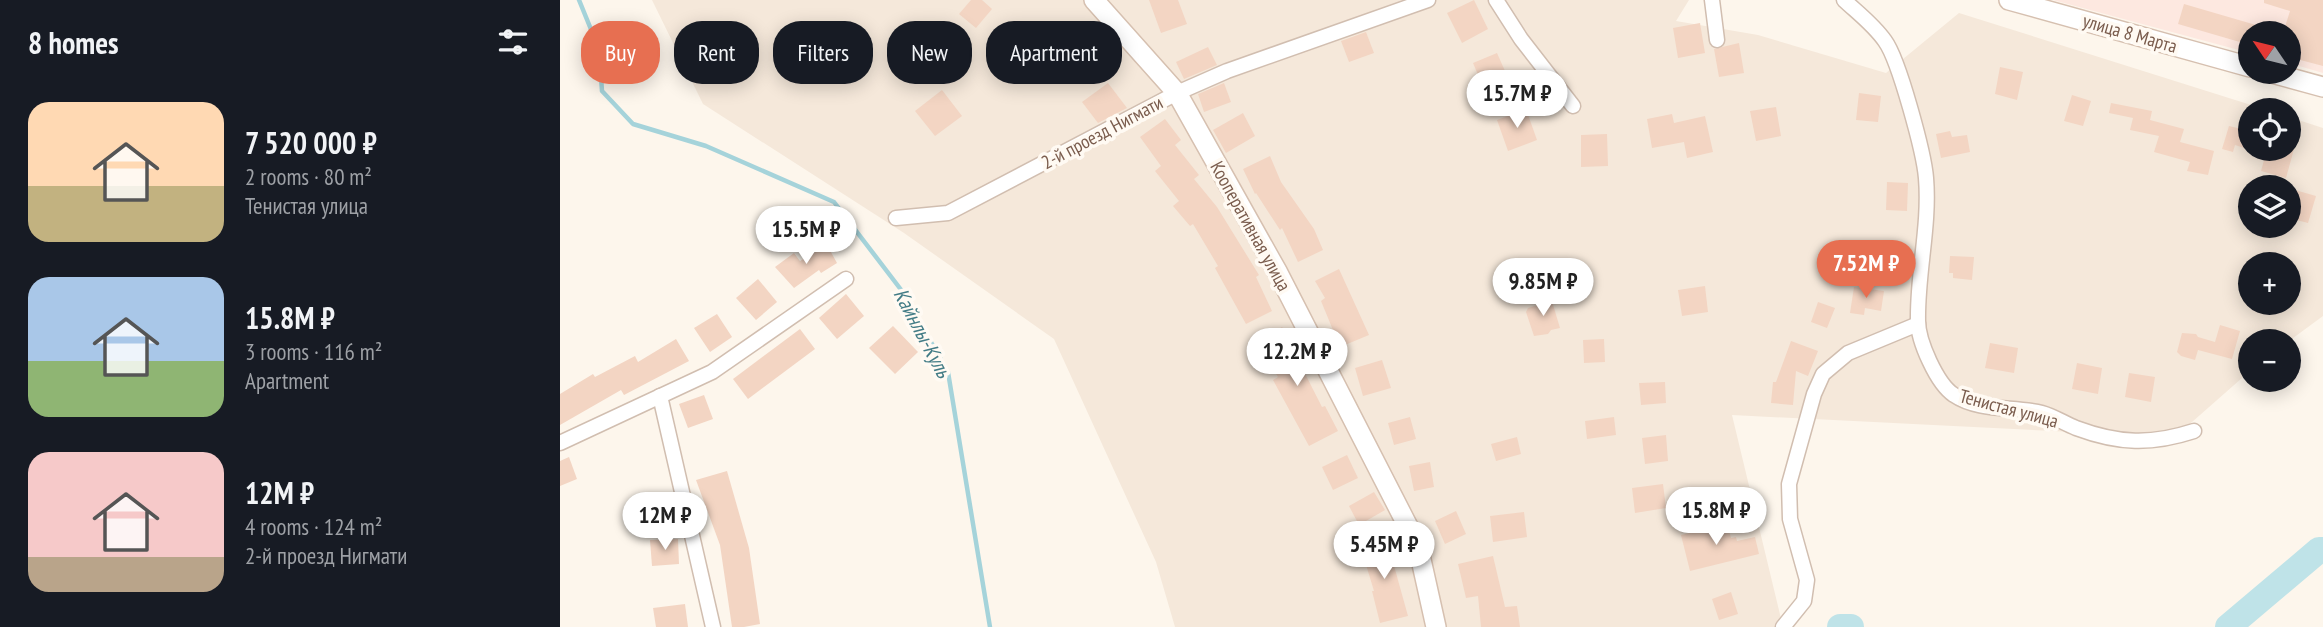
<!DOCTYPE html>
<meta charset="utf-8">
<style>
:root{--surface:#171b24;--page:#20242c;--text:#f1f3f6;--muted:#9ea1a6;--accent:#e76f51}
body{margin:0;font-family:"PT Sans Narrow",sans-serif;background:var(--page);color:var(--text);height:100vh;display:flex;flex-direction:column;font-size:26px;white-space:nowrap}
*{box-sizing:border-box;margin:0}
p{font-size:23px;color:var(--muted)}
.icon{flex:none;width:38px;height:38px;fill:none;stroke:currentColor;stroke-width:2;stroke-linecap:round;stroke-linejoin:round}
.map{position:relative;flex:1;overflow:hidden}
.side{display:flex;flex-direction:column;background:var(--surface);width:560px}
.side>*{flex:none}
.top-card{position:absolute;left:21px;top:21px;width:665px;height:63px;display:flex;gap:14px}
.needle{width:46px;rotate:305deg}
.controls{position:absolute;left:1678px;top:21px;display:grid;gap:14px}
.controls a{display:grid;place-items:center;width:63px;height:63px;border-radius:50%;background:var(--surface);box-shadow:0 4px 18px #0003;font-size:35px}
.price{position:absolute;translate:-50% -60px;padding:0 16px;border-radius:24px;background:#fff;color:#222;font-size:23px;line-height:46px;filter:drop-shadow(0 2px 4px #0008)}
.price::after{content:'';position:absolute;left:50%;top:42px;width:21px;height:16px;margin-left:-10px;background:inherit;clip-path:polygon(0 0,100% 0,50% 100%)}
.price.on{background:var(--accent);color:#fff}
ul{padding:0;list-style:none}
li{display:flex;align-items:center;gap:21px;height:175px;padding:0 28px}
li span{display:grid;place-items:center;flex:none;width:196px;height:140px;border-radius:21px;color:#555}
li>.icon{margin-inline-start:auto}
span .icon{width:84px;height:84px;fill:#fffc;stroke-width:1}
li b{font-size:30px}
h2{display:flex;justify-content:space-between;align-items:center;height:84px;padding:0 28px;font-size:30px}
.pill{padding:0 24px;border-radius:28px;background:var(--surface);box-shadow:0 4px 18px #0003;font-size:24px;line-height:63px}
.pill.on{background:var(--accent);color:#fff}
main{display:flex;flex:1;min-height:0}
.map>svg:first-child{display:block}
</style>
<main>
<section class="side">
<h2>8 homes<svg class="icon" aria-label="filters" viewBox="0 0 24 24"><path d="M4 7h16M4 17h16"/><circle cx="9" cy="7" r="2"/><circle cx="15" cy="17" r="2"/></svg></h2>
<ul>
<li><span style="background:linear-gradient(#ffd9b3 60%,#c2b280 0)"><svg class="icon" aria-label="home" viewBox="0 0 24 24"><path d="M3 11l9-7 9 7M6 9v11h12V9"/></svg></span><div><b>7 520 000 ₽</b><p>2 rooms · 80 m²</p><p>Тенистая улица</p></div></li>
<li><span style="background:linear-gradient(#a9c7e8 60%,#8fb573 0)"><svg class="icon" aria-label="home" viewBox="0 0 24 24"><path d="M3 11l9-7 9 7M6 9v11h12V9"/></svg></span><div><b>15.8M ₽</b><p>3 rooms · 116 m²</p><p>Apartment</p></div></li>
<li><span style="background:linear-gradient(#f6c9c9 75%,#b9a48a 0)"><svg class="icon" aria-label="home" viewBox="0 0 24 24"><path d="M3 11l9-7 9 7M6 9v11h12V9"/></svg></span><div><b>12M ₽</b><p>4 rooms · 124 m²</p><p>2-й проезд Нигмати</p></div></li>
</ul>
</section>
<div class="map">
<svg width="1763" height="627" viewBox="0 0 1763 627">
<rect width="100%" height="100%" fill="#fdf6ec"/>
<path fill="#f5e8da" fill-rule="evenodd" d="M92 0H1129L1116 21 1198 35 1326 73 1399 13 1707 110H1690V149H1729V117L1763 128V316L1729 341H1690V371L1615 437 1172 415 1223 627H615L596 562 494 339 344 233 143 104ZM1690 187H1729V226H1690ZM1690 264H1729V303H1690Z"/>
<polygon fill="#fde8e0" points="1493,0 1763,0 1763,73 1729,63 1729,33 1690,33 1690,53"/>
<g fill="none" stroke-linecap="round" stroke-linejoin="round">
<polyline stroke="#a5d3da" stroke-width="4.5" points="19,0 39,49 42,91 73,124 146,146 274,202 342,291 388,372 430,627"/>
<g stroke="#bfe3e8" stroke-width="26">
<polyline points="1280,627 1291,627"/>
<polyline points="1668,627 1759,550 1763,550"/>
</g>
</g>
<g fill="#f3d5c3">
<polygon points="411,0 422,0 432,9 416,28 399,14"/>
<polygon points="589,0 618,0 627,24 601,33"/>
<polygon points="914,0 928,29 902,43 887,13"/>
<polygon points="1704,0 1763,0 1763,66 1729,57 1729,33 1723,33 1730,11 1704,3"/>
<polygon points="1624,4 1713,30 1713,33 1690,33 1690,45 1618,24"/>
<polygon points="497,21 518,45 503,59 497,53 473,74 453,51 469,37 473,41"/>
<polygon points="1140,23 1145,53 1118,58 1113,28"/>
<polygon points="806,32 814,53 789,62 781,41"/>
<polygon points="1179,43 1184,73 1159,77 1154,49"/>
<polygon points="648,47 657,65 624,79 616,62"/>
<polygon points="937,53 945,71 921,82 913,63"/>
<polygon points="1440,67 1463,72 1457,100 1435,94"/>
<polygon points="548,83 567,108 538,123 522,102"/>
<polygon points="664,83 671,102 644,112 638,94"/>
<polygon points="382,90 402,116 375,136 355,111"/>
<polygon points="1299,93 1321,96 1318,122 1296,120"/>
<polygon points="1512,95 1531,101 1523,126 1504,121"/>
<polygon points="1551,103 1592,111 1590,120 1624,129 1620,142 1654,151 1648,175 1627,171 1630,162 1594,152 1599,136 1570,130 1573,118 1549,113"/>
<polygon points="1216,107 1221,136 1196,141 1190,111"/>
<polygon points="966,109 977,140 948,151 937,120"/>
<polygon points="683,113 695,136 666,153 653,130"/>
<polygon points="1112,114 1114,123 1145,116 1153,152 1127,158 1124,142 1092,148 1087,119"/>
<polygon points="605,119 621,140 615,145 639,175 634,179 657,207 699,275 696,277 712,311 686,324 655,268 658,266 633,224 630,226 613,206 619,201 595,171 601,166 580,137"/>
<polygon points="1669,126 1690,131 1687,149 1675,145 1673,152 1662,149"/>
<polygon points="1390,131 1392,137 1407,135 1410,152 1381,158 1376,134"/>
<polygon points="1047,134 1048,166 1021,167 1021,135"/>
<polygon points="1707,149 1734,149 1726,178 1701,171"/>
<polygon points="710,156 721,182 754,229 763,250 738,262 722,228 720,230 696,193 695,194 683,169"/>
<polygon points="1327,182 1348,183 1347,211 1326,210"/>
<polygon points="1735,190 1756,196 1748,223 1729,218"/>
<polygon points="267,245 277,263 261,273 259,270 234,288 215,267 234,253 240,261"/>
<polygon points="1390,256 1414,257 1412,280 1393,278 1393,273 1389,273"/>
<polygon points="779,269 809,335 780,347 761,301 765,298 755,281"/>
<polygon points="198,279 217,302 196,320 176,298"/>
<polygon points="1145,286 1148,312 1122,316 1118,290"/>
<polygon points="1294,287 1324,291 1321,311 1305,308 1304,315 1290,313"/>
<polygon points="286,294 304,316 277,339 259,318"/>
<polygon points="991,298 1000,328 991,330 988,334 974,336 966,312 968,308 981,304 980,301"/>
<polygon points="1258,302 1275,308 1267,328 1251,322"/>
<polygon points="157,314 172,337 150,352 134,328"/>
<polygon points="1660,325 1680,331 1672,359 1638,350 1635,360 1621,356 1617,352 1622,333 1636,334 1638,337 1655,342"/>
<polygon points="333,326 358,352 335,374 309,348"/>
<polygon points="722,327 736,348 733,350 762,407 765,406 778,431 749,446 713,380 718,377 697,343"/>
<polygon points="240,329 255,349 188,399 173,379"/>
<polygon points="116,339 129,361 64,395 61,390 0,425 0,394 33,374 35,377 75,356 78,362"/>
<polygon points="1044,339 1045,362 1024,363 1023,340"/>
<polygon points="1231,341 1258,351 1248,376 1236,371 1233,405 1211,403 1213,382 1216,382"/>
<polygon points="1430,343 1458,348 1454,373 1425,368"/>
<polygon points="822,360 831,388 803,396 795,368"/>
<polygon points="1517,363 1542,368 1538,394 1512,389"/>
<polygon points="1569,373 1595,377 1591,402 1565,397"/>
<polygon points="1105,382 1106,403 1081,405 1079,383"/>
<polygon points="144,395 153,419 128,428 119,404"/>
<polygon points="850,417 856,439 834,445 828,423"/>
<polygon points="1054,417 1056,435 1027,439 1025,421"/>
<polygon points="1106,435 1108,461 1085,464 1082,438"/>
<polygon points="957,437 961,454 936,461 931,444"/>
<polygon points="787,455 798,478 773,490 762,467"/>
<polygon points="9,457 17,479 0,486 0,461"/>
<polygon points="870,462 874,487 854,491 849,466"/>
<polygon points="167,471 189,548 200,624 184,627 172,627 160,545 136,480"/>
<polygon points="1103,484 1106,508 1075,513 1072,488"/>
<polygon points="814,492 825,510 799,525 789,506"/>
<polygon points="896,511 906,534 885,544 875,521"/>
<polygon points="964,512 967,537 933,542 930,516"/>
<polygon points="1167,524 1171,538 1176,537 1177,541 1195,537 1199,554 1130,571 1121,535"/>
<polygon points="826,537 848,616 820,623 812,591 814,591 800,545"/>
<polygon points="118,539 119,564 92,566 90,540"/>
<polygon points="933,556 945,607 957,606 960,627 921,627 918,596 906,598 898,564"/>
<polygon points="1171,592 1178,614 1159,620 1152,599"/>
<polygon points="125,604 128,627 96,627 93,608"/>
</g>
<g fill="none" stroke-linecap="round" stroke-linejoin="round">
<g stroke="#d1beb0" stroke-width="17">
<g id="street">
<polyline points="936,0 961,39 1013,106"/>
<polyline points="1152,0 1157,40"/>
<path d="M1284 0C1298 13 1314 25 1325 41 1339 60 1364 153 1366 178 1370 226 1357 273 1358 321 1358 341 1377 384 1394 395 1419 412 1454 406 1482 413 1493 416 1504 423 1516 428 1559 444 1591 445 1634 431"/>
<polyline points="336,218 388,213 617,93 667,71 868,0"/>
<polyline points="100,396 153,627"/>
<polyline points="0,443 152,372 286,279"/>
<polyline points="1223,627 1244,601 1247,580 1230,519 1229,484 1254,394 1263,374 1288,353 1358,324"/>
</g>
</g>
<g stroke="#d6c0b0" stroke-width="22">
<g id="secondary">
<polyline points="534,0 617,93 718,273 858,546 876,627"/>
<polyline points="1449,0 1690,67"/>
<polyline points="1708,72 1763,87"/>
</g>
</g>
<use href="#street" stroke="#fff" stroke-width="14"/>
<use href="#secondary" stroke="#fff" stroke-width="19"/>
</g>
<g text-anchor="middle" stroke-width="7" stroke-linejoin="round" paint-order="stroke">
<g font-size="19" fill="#7a5c4d" stroke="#fffaf3">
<text transform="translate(1570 33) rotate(16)" y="7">улица 8 Марта</text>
<text transform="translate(542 132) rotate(-28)" y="7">2-й проезд Нигмати</text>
<text transform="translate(691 226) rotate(61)" y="7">Кооперативная улица</text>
<text transform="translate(1449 408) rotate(15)" y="7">Тенистая улица</text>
</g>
<g font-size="21" font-style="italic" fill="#437c86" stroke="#fffaf3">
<text transform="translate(362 333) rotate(62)" y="7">Кайнлы-Куль</text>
</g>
</g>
</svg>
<div class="controls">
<a><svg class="needle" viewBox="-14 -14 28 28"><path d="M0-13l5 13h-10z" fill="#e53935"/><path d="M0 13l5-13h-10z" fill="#9ea1a6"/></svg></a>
<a><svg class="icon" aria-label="locate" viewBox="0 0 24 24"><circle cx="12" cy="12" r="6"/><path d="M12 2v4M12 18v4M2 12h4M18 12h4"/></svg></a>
<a><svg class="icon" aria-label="layers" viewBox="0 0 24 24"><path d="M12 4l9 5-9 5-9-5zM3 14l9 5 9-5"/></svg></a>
<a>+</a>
<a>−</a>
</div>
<b class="price" style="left:957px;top:130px">15.7M ₽</b>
<b class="price" style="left:246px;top:266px">15.5M ₽</b>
<b class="price on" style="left:1306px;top:300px">7.52M ₽</b>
<b class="price" style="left:983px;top:318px">9.85M ₽</b>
<b class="price" style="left:737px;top:388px">12.2M ₽</b>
<b class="price" style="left:1156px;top:547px">15.8M ₽</b>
<b class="price" style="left:105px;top:552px">12M ₽</b>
<b class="price" style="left:824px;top:581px">5.45M ₽</b>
<div class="top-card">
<a class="pill on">Buy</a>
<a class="pill">Rent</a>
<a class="pill">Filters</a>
<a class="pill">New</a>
<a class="pill">Apartment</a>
</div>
</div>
</main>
